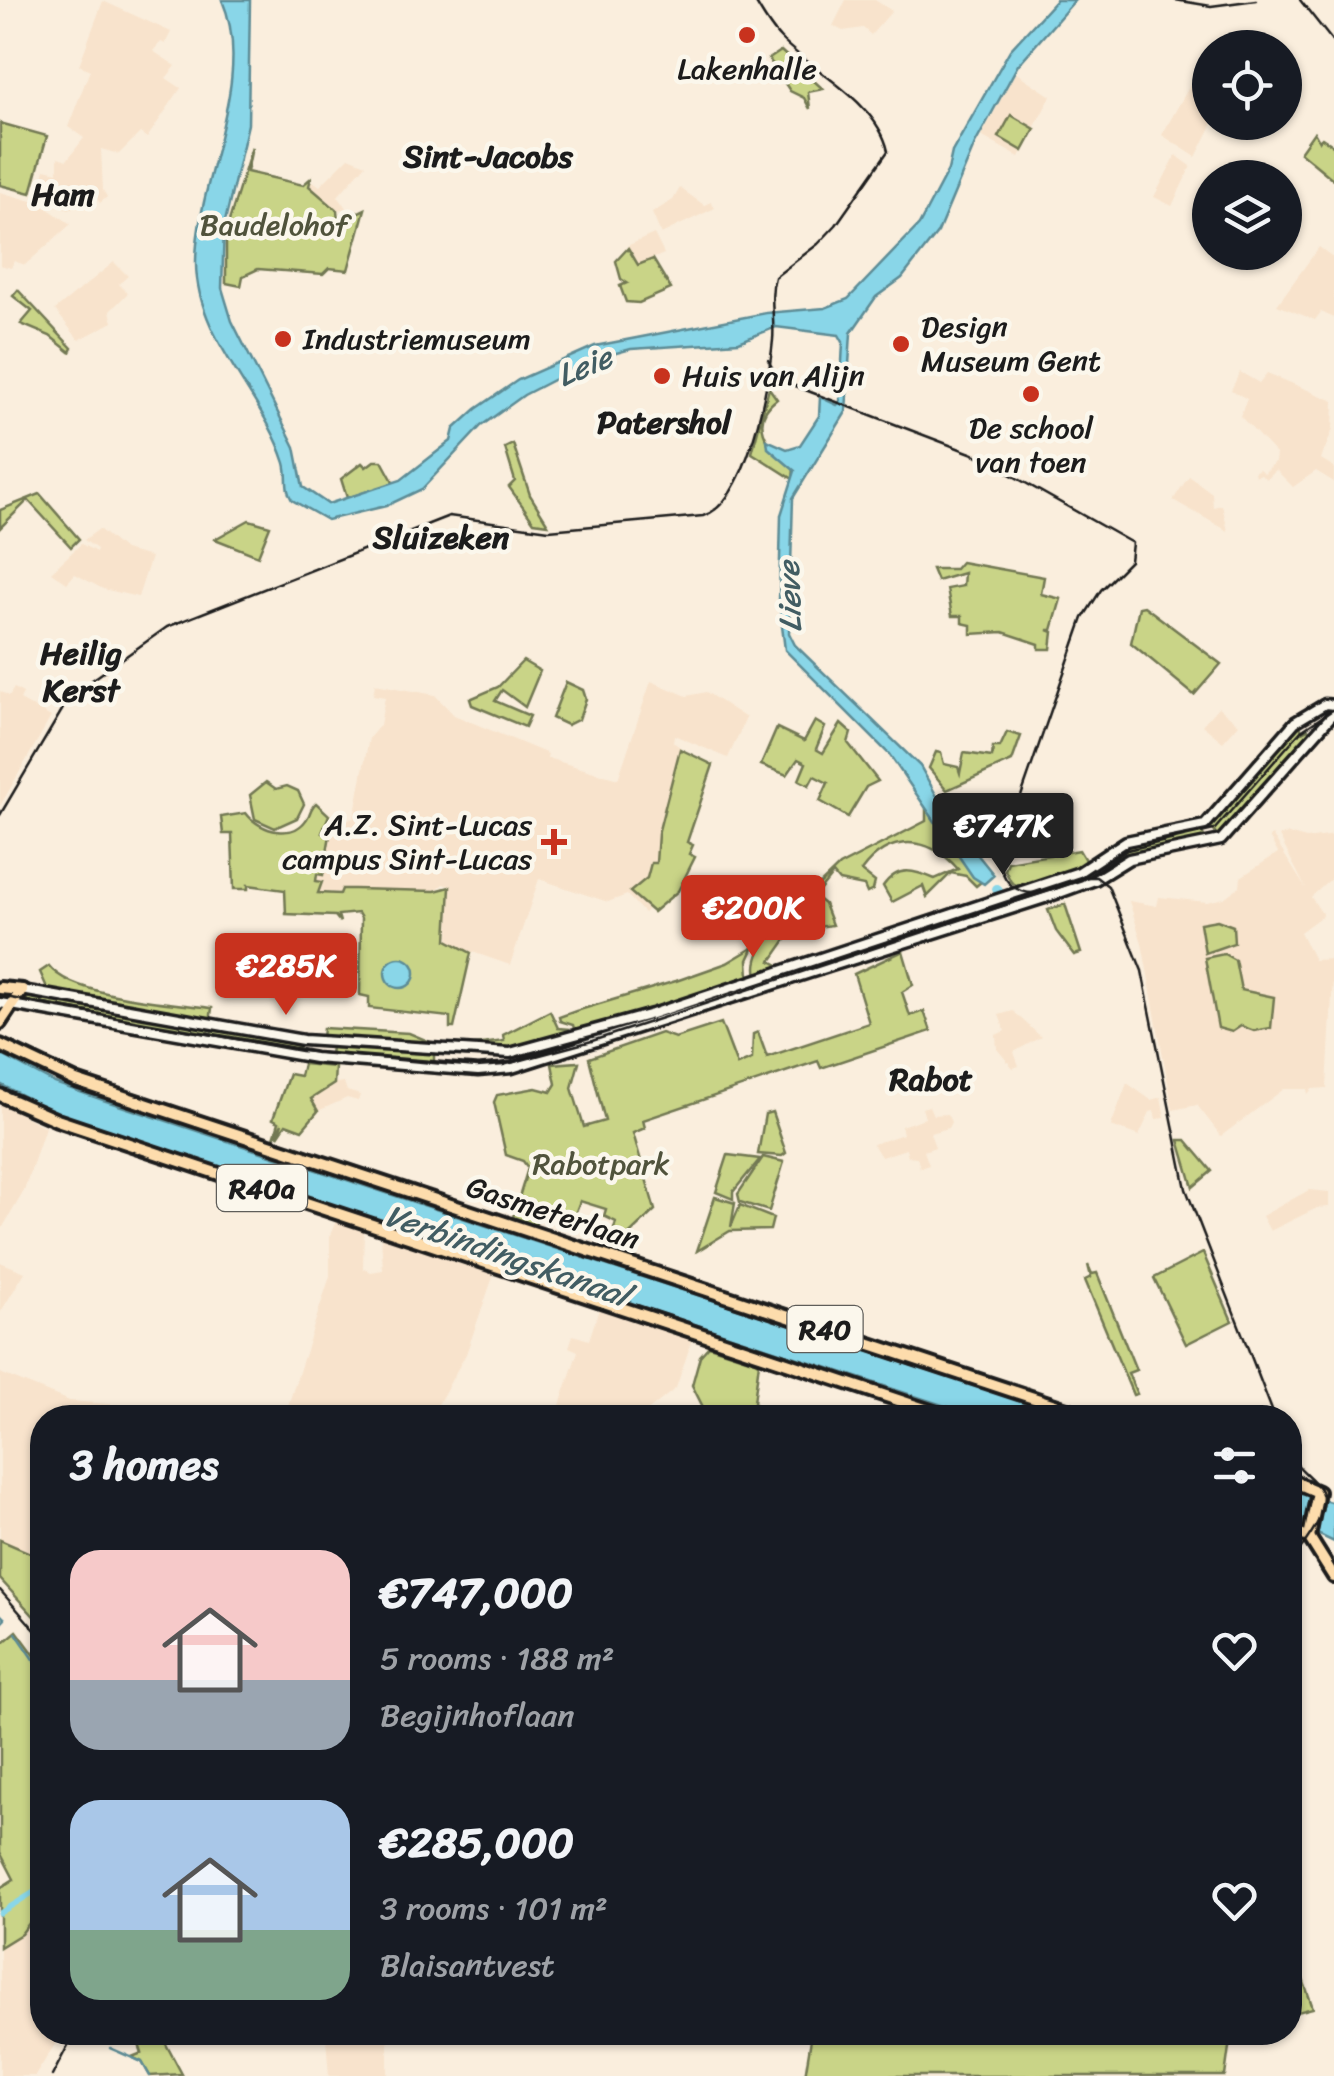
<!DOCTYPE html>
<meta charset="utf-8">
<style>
:root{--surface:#171b24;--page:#20242c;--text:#f1f3f6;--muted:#9ea1a6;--accent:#c8321e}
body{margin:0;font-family:Sriracha,sans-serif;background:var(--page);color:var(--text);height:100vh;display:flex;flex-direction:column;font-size:38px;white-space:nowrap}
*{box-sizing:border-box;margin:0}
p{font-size:32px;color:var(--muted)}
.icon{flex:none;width:55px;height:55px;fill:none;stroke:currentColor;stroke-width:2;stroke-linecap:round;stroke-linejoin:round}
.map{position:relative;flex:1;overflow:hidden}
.panel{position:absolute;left:30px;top:1405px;width:1272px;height:640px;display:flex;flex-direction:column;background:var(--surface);border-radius:40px;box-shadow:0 2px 8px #0004}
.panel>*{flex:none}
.controls{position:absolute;left:1192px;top:30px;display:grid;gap:20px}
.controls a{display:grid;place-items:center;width:110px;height:110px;border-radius:50%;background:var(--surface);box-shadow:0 2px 8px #0004;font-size:50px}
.price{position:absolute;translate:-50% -85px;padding:0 22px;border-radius:10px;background:var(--accent);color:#fff;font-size:32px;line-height:65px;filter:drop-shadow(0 2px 5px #0008)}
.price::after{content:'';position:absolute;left:50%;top:60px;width:30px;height:22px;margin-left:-15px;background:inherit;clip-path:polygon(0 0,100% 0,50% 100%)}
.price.on{background:#222;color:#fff}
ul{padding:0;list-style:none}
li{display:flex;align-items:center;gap:30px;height:250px;padding:0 40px}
li span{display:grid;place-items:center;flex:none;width:280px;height:200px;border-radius:30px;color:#555}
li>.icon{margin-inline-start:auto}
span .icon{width:120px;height:120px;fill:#fffc;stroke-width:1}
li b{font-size:42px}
h2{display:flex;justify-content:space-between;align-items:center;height:120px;padding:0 40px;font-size:42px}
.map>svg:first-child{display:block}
</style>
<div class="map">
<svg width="1334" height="2076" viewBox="0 0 1334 2076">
<rect width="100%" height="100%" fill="#faeedd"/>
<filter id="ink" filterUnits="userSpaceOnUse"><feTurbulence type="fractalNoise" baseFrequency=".01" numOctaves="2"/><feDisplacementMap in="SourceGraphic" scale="20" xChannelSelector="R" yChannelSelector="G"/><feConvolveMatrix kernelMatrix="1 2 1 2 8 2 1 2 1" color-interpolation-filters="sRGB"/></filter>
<g filter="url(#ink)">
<g fill="#f8e3cc">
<polygon points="846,0 875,0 892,11 871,35 863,28 843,31 833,26"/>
<polygon points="103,1 171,32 165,44 161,42 153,51 176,66 166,78 181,88 147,138 140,133 119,154 101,149 103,190 107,197 100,203 93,193 69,210 55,202 59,192 40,187 45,169 58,172 58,157 67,160 84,138 68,127 90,70 79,65"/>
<polygon points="1198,71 1210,78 1213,123 1196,157 1162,135"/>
<polygon points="1015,72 1051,96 1019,157 981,136"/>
<polygon points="1176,155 1191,166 1172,206 1154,197"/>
<polygon points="349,157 366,164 338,196 346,208 337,210 308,186 313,181 320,186"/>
<polygon points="680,188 704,205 711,202 715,208 661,234 652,213 673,200"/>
<polygon points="0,192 39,203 71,224 25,265 14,261 11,268 0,265"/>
<polygon points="654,234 664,254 638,265 627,246"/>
<polygon points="1319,247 1334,258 1334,318 1321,312 1315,320 1277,305"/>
<polygon points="114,262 128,276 119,284 128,293 110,311 113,322 79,340 55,310"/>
<polygon points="1240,372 1259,383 1267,373 1334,401 1333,429 1321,459 1334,467 1334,482 1316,471 1293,487 1276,470 1266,479 1261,474 1255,476 1254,472 1259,469 1264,473 1275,462 1276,454 1240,416 1247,399 1231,390"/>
<polygon points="1189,476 1212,493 1213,507 1222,505 1228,531 1173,500"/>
<polygon points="99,529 124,550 151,557 138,597 103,589 75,574 67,583 51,572 81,544 96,552 97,549 84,540"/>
<polygon points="651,681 687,696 706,692 746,718 728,758 674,735 673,742 680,747 658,834 656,864 651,863 647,878 631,892 648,909 644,913 627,895 608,902 539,879 510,965 449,944 450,886 443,884 435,891 343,888 340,893 317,892 317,874 322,875 330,835 322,834 324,826 328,821 354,818 369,738 380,725 385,697 373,695 375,684 435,695 454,715 548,754 547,758 618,779"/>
<polygon points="14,688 23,693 20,700 51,717 0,806 0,691 9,696"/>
<polygon points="1218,707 1239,724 1223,742 1202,725"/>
<polygon points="1288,834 1306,839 1334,835 1334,876 1311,897 1323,915 1300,932 1314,960 1334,959 1327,1088 1312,1089 1308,1094 1307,1089 1284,1089 1221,1136 1197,1105 1173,1110 1142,943 1129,901 1157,906 1159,897 1207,902 1224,898 1240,886 1241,877 1278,853 1269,837 1272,835 1306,889 1279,836"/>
<polygon points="1013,1011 1041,1037 1014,1052 1019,1066 1013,1068 997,1049 996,1035 1005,1031 999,1015"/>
<polygon points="344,1082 347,1091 360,1095 358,1101 347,1098 318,1111 310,1099 327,1084"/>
<polygon points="1127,1083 1151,1100 1161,1097 1165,1118 1156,1119 1154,1111 1150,1112 1139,1136 1111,1126"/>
<polygon points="0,1103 45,1127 24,1191 0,1232"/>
<polygon points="929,1106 933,1115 947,1114 951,1122 948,1128 930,1133 935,1147 924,1151 929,1165 920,1168 917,1157 908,1156 906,1149 881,1157 873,1144 903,1134 901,1126 925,1118 922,1108"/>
<polygon points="1309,1190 1329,1192 1329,1207 1317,1208 1270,1231 1262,1216"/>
<polygon points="336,1221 364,1230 363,1268 371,1272 383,1270 381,1236 494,1274 466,1354 431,1417 284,1418 330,1276 330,1235"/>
<polygon points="0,1262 25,1272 0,1313"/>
<polygon points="599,1309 692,1340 676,1388 640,1417 556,1417 578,1351 569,1347 573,1335 589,1340"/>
<polygon points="0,1373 69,1401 121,1405 119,1417 42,1418 42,1558 0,1540"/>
<polygon points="42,1906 42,2032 62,2033 35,2076 0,2076 0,1947 21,1934"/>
<polygon points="356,2033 388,2033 388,2076 329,2076 326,2038"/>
</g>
<g fill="#c9d487" stroke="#727852" stroke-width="2.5">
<polygon points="781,51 823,89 808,92 810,109 804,98 790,91 769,59"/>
<polygon points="1011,115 1035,129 1023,151 999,137"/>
<polygon points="0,123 47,136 31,193 0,185"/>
<polygon points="1314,132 1319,141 1322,138 1334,146 1334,180 1300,152"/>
<polygon points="252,147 247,172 303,185 311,178 309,186 337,210 338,222 365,209 348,270 329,268 323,274 258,269 243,276 241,286 226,283 226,231"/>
<polygon points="628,248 638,265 653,259 671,289 639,303 626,302 620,286 627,283 621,279 616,261"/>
<polygon points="18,290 72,348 70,352 50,336 21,324 32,311 13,296"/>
<path d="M769 388 777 399C750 419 763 445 794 468L793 479 752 453Z"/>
<polygon points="513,444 530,495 548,524 534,522 509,487 515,481 505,448"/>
<polygon points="374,461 382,461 394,483 347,498 341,479 362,463 366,467"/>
<polygon points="40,494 79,539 71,547 28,500 0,528 0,510"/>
<polygon points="249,520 270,526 258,556 215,539"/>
<polygon points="961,562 1044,577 1041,594 1061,599 1052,630 1048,630 1053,632 1051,649 1039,649 1039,644 1003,632 971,634 971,625 962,623 962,616 952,616 947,589 963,586 964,573 937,581 932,569 955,569"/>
<polygon points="1144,606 1221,664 1194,695 1131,643 1139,607"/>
<polygon points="523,661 540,671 525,707 502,690 495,701 530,716 525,727 472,705 470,699 498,687"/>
<polygon points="566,682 583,690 586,699 579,719 567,725 552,718"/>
<polygon points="1305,720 1300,725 1302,732 1308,729 1311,733 1218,836 1210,826 1297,725"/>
<polygon points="815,721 825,727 816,749 823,753 841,724 851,733 848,743 878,781 866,787 848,817 820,801 828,783 814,776 809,785 799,780 806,763 798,759 787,775 761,765 777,728 804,741"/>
<polygon points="1007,732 1021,736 1012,761 947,790 929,768 936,752 941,753 944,764 958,767 960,773 964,753 992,757 993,747 1000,747"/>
<polygon points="680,749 713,765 687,842 693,845 689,854 695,857 678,891 653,912 630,892 647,878 651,863 656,863 658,834"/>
<polygon points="266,782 276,789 287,786 298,791 304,804 297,818 275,828 255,819 250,795"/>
<path d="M926 802 981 882 976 886 966 876 951 873 927 897 923 886 892 902 883 886C898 865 914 870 935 879L958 869C928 835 889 833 861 871L875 882 873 890 867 893 864 886 839 881 833 874 820 890H814L839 866 926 821Z"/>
<path d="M316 803 329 815 322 833 330 835 323 875 317 874 316 881 322 882 318 893 340 894 342 889H354L435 891 450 887 447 940 471 953 454 1028H450V1017L369 1008V997L360 995 361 918 358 913 338 915 340 922 335 916 286 914 285 890 248 885V889H234L232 834H223L221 817 246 813C260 832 296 842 309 815 311 810 312 806 316 803Z"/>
<polygon points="1200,829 1206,840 1114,862 1108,856 1123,845"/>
<polygon points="1079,850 1088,865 1022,888 1011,882 1005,870 1008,862"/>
<path d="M808 891 824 904 832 925 810 928 799 921 771 961 780 966 757 974C749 949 795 901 808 891Z"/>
<polygon points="1019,897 1021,901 792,977 790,970"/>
<polygon points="1065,904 1081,953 1074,955 1056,931 1048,910"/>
<polygon points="1217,920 1233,926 1234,943 1205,953 1200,923"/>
<polygon points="754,947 748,960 749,976 743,981 575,1033 573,1025 560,1021 559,1017 576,1011 676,981 727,963"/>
<polygon points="903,951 913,985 902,992 910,1016 924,1011 931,1031 821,1068 818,1061 643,1120 645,1128 633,1133 655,1210 613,1250 608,1248 616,1222 604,1216 606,1209 580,1201 570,1227 540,1214 535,1225 513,1217 528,1168 523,1161 506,1155 494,1102 497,1095 536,1088 551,1092 556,1084 552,1064 579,1062 572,1088 584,1127 605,1121 589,1058 661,1033 675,1038 721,1023 737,1065 752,1059 753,1034 758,1032 767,1057 869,1023 854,974"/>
<polygon points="1224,954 1235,960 1241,990 1274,997 1271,1028 1254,1031 1241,1026 1232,1032 1218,1028 1205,958"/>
<path d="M49 966C72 997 173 1003 212 1008L210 1022 48 990 40 972Z"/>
<polygon points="28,997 209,1027 208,1036 26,1001"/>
<polygon points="550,1011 558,1028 569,1029 571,1035 513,1050 460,1047 504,1041 503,1035"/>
<polygon points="212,1028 306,1043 306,1044 292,1049 211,1036"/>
<polygon points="323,1028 409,1033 433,1043 433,1048 322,1038"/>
<polygon points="331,1045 434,1054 434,1065 330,1057"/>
<polygon points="303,1064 335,1067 334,1084 311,1099 318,1111 302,1130 286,1124 278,1136 282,1123 274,1138 279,1122 273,1119 289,1074 300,1076"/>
<polygon points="772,1112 786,1153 782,1156 758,1154 765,1114"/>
<polygon points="1179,1140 1186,1140 1212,1171 1193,1187"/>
<polygon points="728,1155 760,1159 733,1192 733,1199 716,1192"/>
<polygon points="763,1157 784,1162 769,1211 740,1202 738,1194"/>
<polygon points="715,1197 735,1203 731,1227 740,1205 773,1218 770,1230 730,1231 697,1251"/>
<polygon points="1203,1253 1232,1321 1186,1344 1154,1278"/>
<polygon points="1088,1265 1092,1274 1097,1273 1136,1370 1128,1373 1137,1394 1133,1395 1085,1280 1091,1277"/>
<polygon points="709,1346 759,1362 754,1402 764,1417 708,1417 692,1385 700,1356"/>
<polygon points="0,1540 42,1558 42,1625 0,1579"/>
<polygon points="17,1631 42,1665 42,1906 21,1934 0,1947 0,1888 14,1879 0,1852 0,1645"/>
<polygon points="1290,1942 1313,2008 1290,2014"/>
<polygon points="135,2033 160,2033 182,2074 150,2076 142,2062 132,2057 142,2053"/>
<polygon points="812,2033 812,2032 1231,2033 1225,2076 805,2076"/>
</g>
<g fill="#89d6e8" stroke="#5d8c96" stroke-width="2.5">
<path d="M222 0H250L248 124 224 226 222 288 232 321 295 447 303 487 328 504 401 480 451 441 454 429 476 409 518 380 595 346 766 313 825 308 848 299 919 225 948 170 952 152 1010 50 1056 0H1075L1018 65 975 144 938 232 902 278 876 297 851 333 846 412 793 498 789 633 795 645 920 766 952 823 994 875 984 884 973 877 889 754 785 650 779 602 781 515 795 471 768 448 767 440 787 449 800 445 819 416 820 397 837 405 840 402 843 342 839 335 776 327 739 342 631 349 594 359 524 395 481 426 422 489 386 506 327 520 292 500C284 488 289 477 285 463 264 395 195 338 196 261 197 178 256 79 222 0Z"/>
<circle cx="400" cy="973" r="15"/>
<polygon points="0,1054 55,1083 103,1100 1069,1417 979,1417 70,1120 0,1084"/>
<polygon points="1290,1491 1334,1503 1334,1542 1290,1521"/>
</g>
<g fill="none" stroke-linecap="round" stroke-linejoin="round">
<g stroke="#5d8c96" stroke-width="2.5">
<polyline points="0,1614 5,1619 0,1624"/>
<polyline points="16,1633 42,1671"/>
<polyline points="110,2048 142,2062 150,2076"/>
</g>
<polyline stroke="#89d6e8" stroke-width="5" points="0,1913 42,1887"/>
<polyline stroke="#89d6e8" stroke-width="10" points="997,889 998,890"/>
<g stroke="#1c1c1c" stroke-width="15">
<g id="secondary">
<polyline points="22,990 303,1040 510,1053 652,1014 1079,872 1126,841 1205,825 1295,722 1325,704 1334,705"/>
<polyline points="0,1003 315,1058 478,1071 512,1068 1051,896 1095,880 1129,859 1221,840 1334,713"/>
</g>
</g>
<g stroke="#1c1c1c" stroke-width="18">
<g id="primary">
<polyline points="0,988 22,990"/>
<polyline points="0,1023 22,990"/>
<polyline points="0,1045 76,1081 1094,1418"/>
<polyline points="0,1095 57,1120 952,1418"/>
<polyline points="1290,1480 1318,1492 1309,1537"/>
<polyline points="1290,1531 1309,1537"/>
<polyline points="1309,1537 1334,1577"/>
</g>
</g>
<use href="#secondary" stroke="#fbf7ec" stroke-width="8"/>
<use href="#primary" stroke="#fddcac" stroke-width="10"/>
<g stroke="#1c1c1c" stroke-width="2.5">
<polyline points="1175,0 1211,6 1256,0"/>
<polyline points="1300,0 1334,43"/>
<path d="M768 360 779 380 976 455 1132 543 1130 561 1101 590 1083 618 1002 851C997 879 1013 895 1041 893"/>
<path d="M0 815 71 695 167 627 449 516 549 530 703 516C748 503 769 382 773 340 775 319 769 297 775 277L818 244 836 225 888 151C877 101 813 72 781 39 770 28 762 13 754 0"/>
<polyline points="1081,877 1096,877 1108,886 1142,971 1186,1189 1275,1418"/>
<polyline points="0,996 301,1051 477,1067 503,1065 592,1041 1082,880 1127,850 1214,830 1301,731 1334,709"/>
<path d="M1290 1454C1297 1470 1314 1477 1321 1491 1332 1514 1301 1546 1290 1564"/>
</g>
<g stroke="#1c1c1c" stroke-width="2.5">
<polyline points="0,1590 42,1638"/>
<polyline points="52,2076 75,2032"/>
</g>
</g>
</g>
<g fill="#c8321e" stroke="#fbf7ec" stroke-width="4">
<circle cx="747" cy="35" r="10"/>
<circle cx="283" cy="339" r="10"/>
<circle cx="901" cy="344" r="10"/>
<circle cx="662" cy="376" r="10"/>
<circle cx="1031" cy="394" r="10"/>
<path d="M549 827h10v10h10v10h-10v10h-10v-10h-10v-10h10z"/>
</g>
<g text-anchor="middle" stroke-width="9" stroke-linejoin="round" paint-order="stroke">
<g fill="#fbf7ec" stroke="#5f5e5a" stroke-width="2.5">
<rect x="217" y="1165" width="90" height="46" rx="8"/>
<rect x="787.5" y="1306" width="75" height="46" rx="8"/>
</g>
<g font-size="28" font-weight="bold" fill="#1c1c1c">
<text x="262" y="1198">R40a</text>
<text x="825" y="1339">R40</text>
</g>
<g font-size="30" fill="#1c1c1c" stroke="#fbf7ec" text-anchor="start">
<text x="747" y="79" text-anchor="middle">Lakenhalle</text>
<text x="921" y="337">Design<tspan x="921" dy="34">Museum Gent</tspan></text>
<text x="303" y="349">Industriemuseum</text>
<text x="682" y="386">Huis van Alijn</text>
<text x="1031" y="438" text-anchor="middle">De school<tspan x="1031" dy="34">van toen</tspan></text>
<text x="532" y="835" text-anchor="end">A.Z. Sint-Lucas<tspan x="532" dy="34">campus Sint-Lucas</tspan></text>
</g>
<g font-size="30" fill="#50533c" stroke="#fbf7ec">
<text x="274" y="235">Baudelohof</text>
<text x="601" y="1174">Rabotpark</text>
</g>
<g font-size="30" fill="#1c1c1c" stroke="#fbf7ec">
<text transform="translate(553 1213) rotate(18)" y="10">Gasmeterlaan</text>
</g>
<g font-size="32" font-weight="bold" fill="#1c1c1c" stroke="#fbf7ec">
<text x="488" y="167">Sint-Jacobs</text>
<text x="63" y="205">Ham</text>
<text x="664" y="433">Patershol</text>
<text x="441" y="548">Sluizeken</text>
<text x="81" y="664">Heilig<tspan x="81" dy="37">Kerst</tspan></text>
<text x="931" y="1090">Rabot</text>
</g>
<g font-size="32" font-style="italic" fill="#425d63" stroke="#fbf7ec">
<text transform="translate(584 366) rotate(-23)" y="11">Leie</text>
<text transform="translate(789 597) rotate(-92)" y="11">Lieve</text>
<text transform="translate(507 1255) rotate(19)" y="11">Verbindingskanaal</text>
</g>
</g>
</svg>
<div class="controls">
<a><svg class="icon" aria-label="locate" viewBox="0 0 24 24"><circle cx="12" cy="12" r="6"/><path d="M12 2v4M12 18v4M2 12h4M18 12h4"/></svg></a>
<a><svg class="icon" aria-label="layers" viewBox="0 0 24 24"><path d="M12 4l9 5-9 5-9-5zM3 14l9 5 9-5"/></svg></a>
</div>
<b class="price on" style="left:1003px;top:878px">€747K</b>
<b class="price" style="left:753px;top:960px">€200K</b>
<b class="price" style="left:286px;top:1018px">€285K</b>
<section class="panel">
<h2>3 homes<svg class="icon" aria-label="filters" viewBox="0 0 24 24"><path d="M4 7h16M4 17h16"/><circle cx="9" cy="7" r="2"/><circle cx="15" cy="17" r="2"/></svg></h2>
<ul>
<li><span style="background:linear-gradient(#f6c9c9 65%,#9aa5b1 0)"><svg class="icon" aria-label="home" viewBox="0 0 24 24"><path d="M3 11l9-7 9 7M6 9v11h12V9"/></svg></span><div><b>€747,000</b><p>5 rooms · 188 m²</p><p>Begijnhoflaan</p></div><svg class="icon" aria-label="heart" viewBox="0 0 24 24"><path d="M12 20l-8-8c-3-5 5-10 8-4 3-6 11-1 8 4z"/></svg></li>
<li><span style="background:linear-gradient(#a9c7e8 65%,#7fa58c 0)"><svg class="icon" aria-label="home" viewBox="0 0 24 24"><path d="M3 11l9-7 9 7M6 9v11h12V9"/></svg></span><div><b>€285,000</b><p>3 rooms · 101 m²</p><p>Blaisantvest</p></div><svg class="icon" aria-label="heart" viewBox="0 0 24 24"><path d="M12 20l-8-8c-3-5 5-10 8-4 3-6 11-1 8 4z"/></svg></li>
</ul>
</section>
</div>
